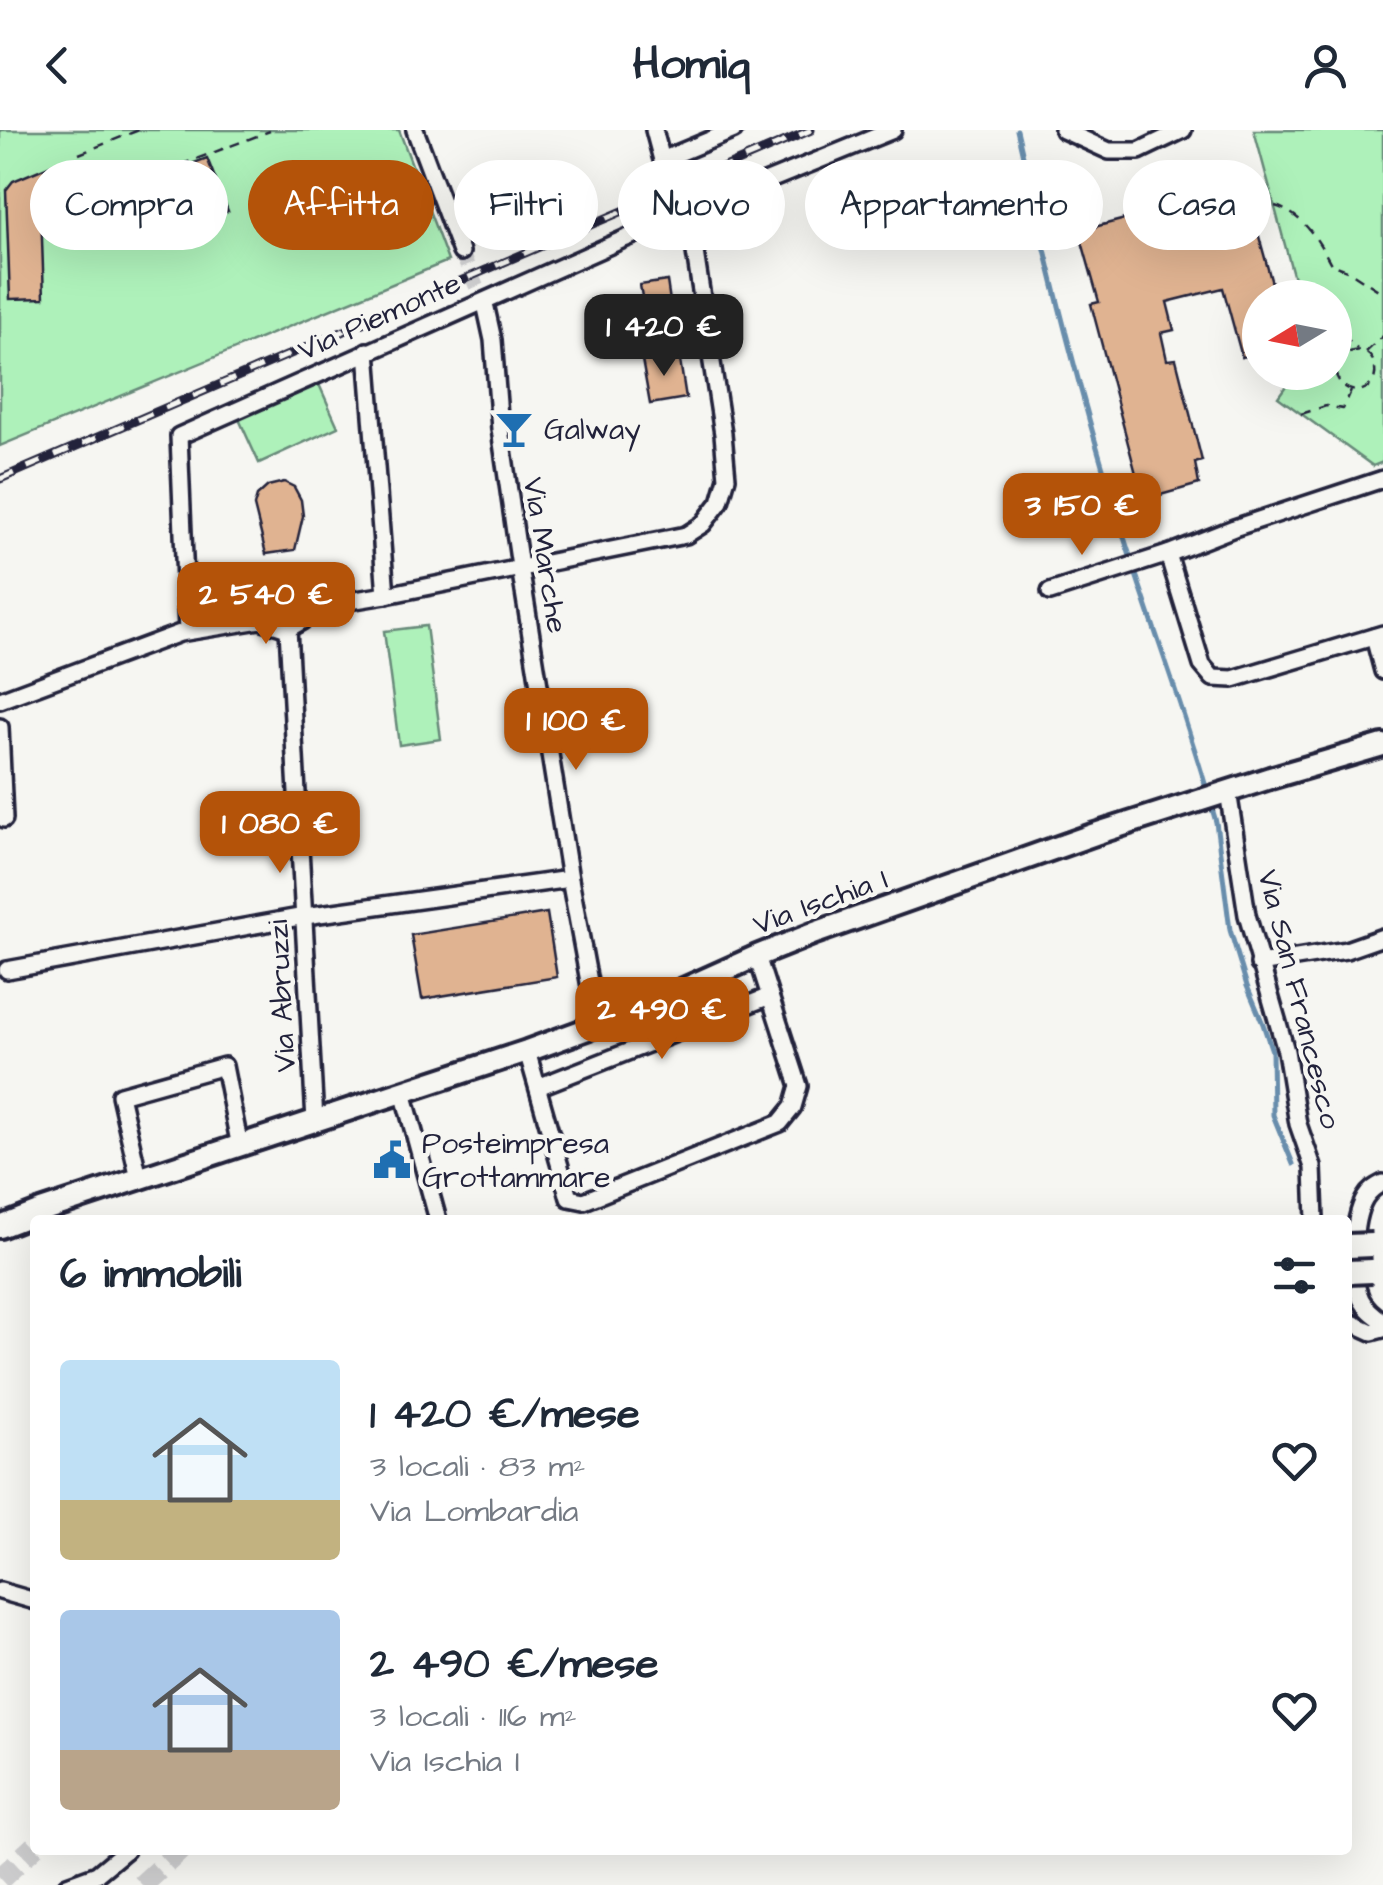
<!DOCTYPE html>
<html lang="it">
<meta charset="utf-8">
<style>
:root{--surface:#fff;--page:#f2f2f3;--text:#1f2937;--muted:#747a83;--accent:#b45309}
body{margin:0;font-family:"Architects Daughter",sans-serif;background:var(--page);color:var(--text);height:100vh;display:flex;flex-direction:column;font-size:38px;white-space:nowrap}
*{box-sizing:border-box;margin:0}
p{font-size:32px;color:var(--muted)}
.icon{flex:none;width:55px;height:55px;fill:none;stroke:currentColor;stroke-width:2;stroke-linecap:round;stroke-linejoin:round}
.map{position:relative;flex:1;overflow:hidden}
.sheet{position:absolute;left:30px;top:1085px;width:1322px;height:640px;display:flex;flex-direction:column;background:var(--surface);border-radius:10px;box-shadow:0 10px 40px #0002}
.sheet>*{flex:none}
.top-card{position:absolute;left:30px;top:30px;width:1325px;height:90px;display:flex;gap:20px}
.needle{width:65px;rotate:260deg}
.buttons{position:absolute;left:1242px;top:150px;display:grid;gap:20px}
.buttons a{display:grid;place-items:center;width:110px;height:110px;border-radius:50%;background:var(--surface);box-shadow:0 10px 40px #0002;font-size:50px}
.price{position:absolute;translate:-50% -85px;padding:0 22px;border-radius:20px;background:var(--accent);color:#fff;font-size:32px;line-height:65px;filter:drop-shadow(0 2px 5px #0008)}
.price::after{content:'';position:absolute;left:50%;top:60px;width:30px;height:22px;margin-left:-15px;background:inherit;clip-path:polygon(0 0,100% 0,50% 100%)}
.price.on{background:#222;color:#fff}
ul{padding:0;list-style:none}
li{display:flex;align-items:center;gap:30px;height:250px;padding:0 30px}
li span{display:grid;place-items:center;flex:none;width:280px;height:200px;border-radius:10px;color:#555}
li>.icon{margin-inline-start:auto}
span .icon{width:120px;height:120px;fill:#fffc;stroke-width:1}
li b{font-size:42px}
h2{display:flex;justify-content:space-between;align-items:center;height:120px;padding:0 30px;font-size:42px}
.chip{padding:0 35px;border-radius:45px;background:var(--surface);box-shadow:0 10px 40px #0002;font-size:35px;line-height:90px}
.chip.on{background:var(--accent);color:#fff}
header{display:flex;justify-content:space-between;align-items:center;height:130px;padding:0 30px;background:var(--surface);font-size:45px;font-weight:700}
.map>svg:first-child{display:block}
</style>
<header><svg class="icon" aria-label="back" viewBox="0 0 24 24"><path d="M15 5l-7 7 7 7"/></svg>Homiq<svg class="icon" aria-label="person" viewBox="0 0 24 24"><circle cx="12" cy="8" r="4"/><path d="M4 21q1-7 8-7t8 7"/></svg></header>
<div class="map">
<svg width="1383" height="1755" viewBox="0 0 1383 1755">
<rect width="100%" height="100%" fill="#f6f6f2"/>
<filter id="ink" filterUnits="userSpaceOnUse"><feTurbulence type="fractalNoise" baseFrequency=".01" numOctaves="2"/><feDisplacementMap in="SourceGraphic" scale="20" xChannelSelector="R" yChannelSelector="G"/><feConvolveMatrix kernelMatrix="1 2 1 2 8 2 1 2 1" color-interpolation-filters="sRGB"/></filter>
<g filter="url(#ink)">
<g fill="#aef1ba" stroke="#688a7a" stroke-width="2.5">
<polygon points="0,0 399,0 448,131 0,316"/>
<polygon points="1254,0 1383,0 1383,332 1373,336 1278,267 1295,243 1335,242 1335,168 1299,167"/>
<polygon points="318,252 338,297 259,333 239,289"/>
<polygon points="426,496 441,609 399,615 384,501"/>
</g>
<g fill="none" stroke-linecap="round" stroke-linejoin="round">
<g stroke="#688dac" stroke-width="5">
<path d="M1017 0C1048 136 1081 271 1123 404 1150 491 1183 576 1208 664"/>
<polyline points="1211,675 1216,692 1230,800 1247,856 1263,894 1272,921 1273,985 1293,1034"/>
</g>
</g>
<g fill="#e0b391" stroke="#22223b" stroke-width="2.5">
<polygon points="207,28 228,81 171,103 150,50"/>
<polygon points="56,33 71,67 41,80 44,168 10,169 6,60 13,51"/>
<polygon points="1187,73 1196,108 1255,92 1276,168 1260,168 1260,223 1242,227 1223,158 1167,172 1174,200 1161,203 1167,230 1176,229 1202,331 1195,333 1199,354 1143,370 1091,174 1099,172 1079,101"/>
<polygon points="667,151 674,198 648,202 640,155"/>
<polygon points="679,224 686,268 650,274 642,230"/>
<polygon points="284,352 294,357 301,370 303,386 295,420 266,424 254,376 257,366 268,356"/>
<polygon points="547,783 557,847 422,869 411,805"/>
</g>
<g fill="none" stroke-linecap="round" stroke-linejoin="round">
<polyline stroke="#cccccd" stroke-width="15" stroke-dasharray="15 8" stroke-linecap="butt" points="461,122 486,178"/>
<g stroke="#cccccd" stroke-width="22" stroke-dasharray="22 11" stroke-linecap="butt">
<polyline points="0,1749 35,1716"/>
<polyline points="142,1755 180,1720"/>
</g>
<g stroke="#22223b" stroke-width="22">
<g id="minor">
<polyline points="415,0 461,122"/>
<polyline points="654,0 662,30 734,0"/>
<polyline points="1063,0 1109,21 1139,21 1183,0"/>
<polyline points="486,178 493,210 500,299 520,437 570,749 590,857 599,881 596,895"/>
<polyline points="367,221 386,465"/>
<polyline points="1383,349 1234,398 1168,424 1202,535 1213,548 1233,549 1383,504"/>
<polyline points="1050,462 1168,424"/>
<polyline points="288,499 315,991"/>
<polyline points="187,501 179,306 624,109 893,0"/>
<polyline points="1374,507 1383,541"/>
<polyline points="0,570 180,503 260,490 288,499 302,491 313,477 386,465 686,405 703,394 720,372 727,348 723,304 695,122 701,95 713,74"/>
<polyline points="0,597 4,689"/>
<polyline points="1228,661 1247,785 1286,921 1298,994 1313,1037 1315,1090"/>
<polyline points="1259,834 1346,820 1383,807"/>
<polyline points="7,840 305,786 570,749"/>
<polyline points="527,921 569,1068 584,1071 780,993 793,977 799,956 757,826"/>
<polyline points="538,957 770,866"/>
<polyline points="403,962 438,1090"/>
<polyline points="139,1048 120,965 224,936 240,1017"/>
<path d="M1383 1053C1375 1057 1370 1060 1365 1068 1352 1090 1350 1146 1361 1169 1366 1179 1374 1185 1383 1191"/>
<polyline points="1348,1191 1372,1202 1383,1199"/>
<polyline points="0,1461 35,1471"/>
<polyline points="67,1755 97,1744 126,1720"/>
</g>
</g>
<g stroke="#22223b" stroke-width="28">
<polyline id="major" points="0,1097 41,1081 527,921 628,884 757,826 815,803 1095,704 1270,648 1383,615"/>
</g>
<g stroke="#22223b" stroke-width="2.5" stroke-dasharray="10 8" stroke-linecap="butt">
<polyline points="79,24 139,0"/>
<polyline points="96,67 270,1"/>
<path d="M1275 76C1303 84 1318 110 1331 134L1347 140 1383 163"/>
<path d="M1335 180 1346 187C1349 197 1346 206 1335 209"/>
<polyline points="1343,205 1357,219"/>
<polyline points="1366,222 1383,206"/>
<path d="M1335 242C1343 271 1379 264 1375 238 1372 214 1344 216 1335 236"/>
<polyline points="1301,284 1326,276 1343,279 1351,261"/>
</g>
<use href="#minor" stroke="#f6f6f2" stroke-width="15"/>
<use href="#major" stroke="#f6f6f2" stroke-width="20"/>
<g stroke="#22223b" stroke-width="9">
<polyline id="rail" points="0,349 811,0"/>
</g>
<use href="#rail" stroke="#f6f6f2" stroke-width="5" stroke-dasharray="15" stroke-linecap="butt"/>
<g stroke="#22223b" stroke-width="30" stroke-linecap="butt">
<g id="highway-bridge">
<polyline points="1348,1116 1372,1115"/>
<polyline points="1348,1142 1372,1141"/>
</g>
</g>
<use href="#highway-bridge" stroke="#f6f6f2" stroke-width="22"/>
</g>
</g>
<defs>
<g id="bar-bare" transform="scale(3)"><path d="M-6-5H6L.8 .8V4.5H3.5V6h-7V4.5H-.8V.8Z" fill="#1f6fb2" stroke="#f6f6f2" stroke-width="2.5" paint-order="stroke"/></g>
<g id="civic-bare" transform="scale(3)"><path d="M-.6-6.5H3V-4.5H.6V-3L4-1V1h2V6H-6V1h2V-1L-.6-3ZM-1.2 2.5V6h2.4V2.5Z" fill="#1f6fb2" stroke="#f6f6f2" stroke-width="2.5" paint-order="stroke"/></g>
</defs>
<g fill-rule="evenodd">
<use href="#bar-bare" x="514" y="299"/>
<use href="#civic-bare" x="392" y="1030"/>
</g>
<g text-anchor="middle" stroke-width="9" stroke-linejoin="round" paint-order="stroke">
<g font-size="30" fill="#22223b" stroke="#f6f6f2">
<text transform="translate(379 186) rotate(-24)" y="10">Via Piemonte</text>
<text transform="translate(546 425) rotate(81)" y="10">Via Marche</text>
<text transform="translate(820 771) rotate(-20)" y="10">Via Ischia I</text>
<text transform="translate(281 866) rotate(-93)" y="10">Via Abruzzi</text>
<text transform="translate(1300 869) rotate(76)" y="10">Via San Francesco</text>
</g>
<g font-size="30" fill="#22223b" stroke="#f6f6f2" text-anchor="start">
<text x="544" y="309">Galway</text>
<text x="422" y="1023">Posteimpresa<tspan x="422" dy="34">Grottammare</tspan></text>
</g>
</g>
</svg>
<div class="buttons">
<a><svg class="needle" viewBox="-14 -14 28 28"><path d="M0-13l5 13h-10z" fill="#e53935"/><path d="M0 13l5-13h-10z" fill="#747a83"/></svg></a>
</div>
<b class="price on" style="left:664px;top:249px">1 420 €</b>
<b class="price" style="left:1082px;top:428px">3 150 €</b>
<b class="price" style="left:266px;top:517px">2 540 €</b>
<b class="price" style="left:576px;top:643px">1 100 €</b>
<b class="price" style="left:280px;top:746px">1 080 €</b>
<b class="price" style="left:662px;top:932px">2 490 €</b>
<div class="top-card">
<a class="chip">Compra</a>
<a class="chip on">Affitta</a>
<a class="chip">Filtri</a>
<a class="chip">Nuovo</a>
<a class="chip">Appartamento</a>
<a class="chip">Casa</a>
</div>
<section class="sheet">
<h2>6 immobili<svg class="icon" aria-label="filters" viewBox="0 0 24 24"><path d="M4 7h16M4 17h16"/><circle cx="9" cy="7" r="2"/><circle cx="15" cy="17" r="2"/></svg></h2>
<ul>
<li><span style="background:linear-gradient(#bfe0f5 70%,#c2b280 0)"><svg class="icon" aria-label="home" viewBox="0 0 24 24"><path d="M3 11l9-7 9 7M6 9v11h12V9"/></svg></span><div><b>1 420 €/mese</b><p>3 locali · 83 m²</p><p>Via Lombardia</p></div><svg class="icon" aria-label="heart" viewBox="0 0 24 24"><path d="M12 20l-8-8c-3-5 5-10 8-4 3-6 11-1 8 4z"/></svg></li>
<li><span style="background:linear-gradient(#a9c7e8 70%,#b9a48a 0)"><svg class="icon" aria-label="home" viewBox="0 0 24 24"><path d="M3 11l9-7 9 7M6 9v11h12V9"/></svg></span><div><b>2 490 €/mese</b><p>3 locali · 116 m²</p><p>Via Ischia I</p></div><svg class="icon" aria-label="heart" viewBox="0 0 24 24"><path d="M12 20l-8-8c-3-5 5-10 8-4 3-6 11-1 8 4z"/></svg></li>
</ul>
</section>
</div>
